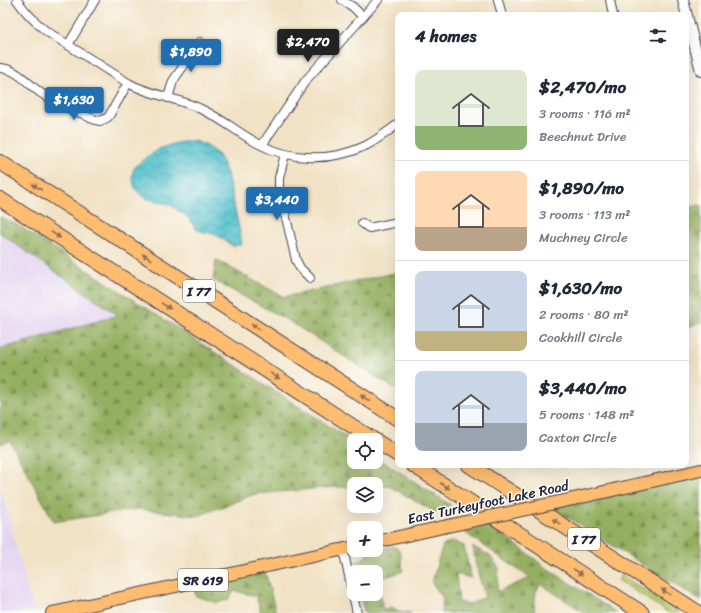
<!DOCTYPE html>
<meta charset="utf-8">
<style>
:root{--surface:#fff;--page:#f2f2f3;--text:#1f2937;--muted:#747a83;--line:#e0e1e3;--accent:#1f6fb2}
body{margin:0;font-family:Sriracha,sans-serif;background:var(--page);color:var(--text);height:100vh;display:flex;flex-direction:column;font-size:15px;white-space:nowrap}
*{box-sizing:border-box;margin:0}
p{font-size:13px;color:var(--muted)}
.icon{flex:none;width:22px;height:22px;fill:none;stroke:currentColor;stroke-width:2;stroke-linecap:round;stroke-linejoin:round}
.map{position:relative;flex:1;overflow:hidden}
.sheet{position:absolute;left:395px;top:12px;width:294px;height:456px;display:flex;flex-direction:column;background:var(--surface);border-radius:8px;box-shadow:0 4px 16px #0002}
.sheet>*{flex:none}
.fabs{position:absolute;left:347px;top:433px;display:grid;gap:8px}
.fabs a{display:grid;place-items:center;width:36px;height:36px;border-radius:8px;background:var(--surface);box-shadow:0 4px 16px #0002;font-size:20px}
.price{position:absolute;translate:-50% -34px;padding:0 9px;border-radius:4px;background:var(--accent);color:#fff;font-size:13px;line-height:26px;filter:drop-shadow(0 1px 2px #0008)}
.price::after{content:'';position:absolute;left:50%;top:24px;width:12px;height:9px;margin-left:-6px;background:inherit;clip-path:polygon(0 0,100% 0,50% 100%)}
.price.active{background:#222;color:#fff}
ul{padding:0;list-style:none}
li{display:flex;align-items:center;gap:12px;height:100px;padding:0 20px}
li+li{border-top:1px solid var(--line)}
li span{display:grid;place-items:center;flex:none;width:112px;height:80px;border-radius:8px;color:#555}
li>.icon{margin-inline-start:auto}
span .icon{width:48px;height:48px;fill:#fffc;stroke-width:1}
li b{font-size:17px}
h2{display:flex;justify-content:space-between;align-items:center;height:48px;padding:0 20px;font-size:17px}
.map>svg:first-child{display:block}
</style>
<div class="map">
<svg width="701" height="613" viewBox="0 0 701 613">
<defs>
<pattern id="grass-dots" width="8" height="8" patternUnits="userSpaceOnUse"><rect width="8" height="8" fill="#bbcb6e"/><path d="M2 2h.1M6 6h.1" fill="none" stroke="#a0ae60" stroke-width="1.8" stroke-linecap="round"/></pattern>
<pattern id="forest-firs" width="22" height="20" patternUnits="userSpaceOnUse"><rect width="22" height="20" fill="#94af61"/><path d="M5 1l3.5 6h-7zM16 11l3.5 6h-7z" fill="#788e51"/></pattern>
<pattern id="water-waves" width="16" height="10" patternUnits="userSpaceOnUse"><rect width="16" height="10" fill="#54c1cc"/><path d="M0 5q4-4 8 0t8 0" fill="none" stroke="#459ca7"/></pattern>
</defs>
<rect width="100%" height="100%" fill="#fdfcf7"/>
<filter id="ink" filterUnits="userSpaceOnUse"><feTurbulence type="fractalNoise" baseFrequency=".025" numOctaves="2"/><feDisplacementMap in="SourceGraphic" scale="8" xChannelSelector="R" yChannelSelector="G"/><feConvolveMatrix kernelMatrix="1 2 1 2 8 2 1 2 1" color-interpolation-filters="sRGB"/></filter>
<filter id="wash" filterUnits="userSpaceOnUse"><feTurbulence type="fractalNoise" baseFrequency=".012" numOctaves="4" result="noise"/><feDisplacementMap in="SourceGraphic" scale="16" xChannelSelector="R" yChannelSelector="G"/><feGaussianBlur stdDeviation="0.9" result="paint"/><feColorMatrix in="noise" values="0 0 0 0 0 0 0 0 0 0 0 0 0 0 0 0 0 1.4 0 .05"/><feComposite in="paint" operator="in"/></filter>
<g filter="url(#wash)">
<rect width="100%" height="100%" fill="#f1e2c5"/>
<g fill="#e3d3f2">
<polygon points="0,233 77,287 118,315 0,349"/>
<polygon points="0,487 34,611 23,613 0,613"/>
</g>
<polygon fill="url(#grass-dots)" stroke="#6e7654" points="621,575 680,613 669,613 618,580"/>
<g fill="url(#forest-firs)" stroke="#5b684e">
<polygon points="701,205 701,322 686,328 686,208"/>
<polygon points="0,217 19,226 354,442 354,462 376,462 376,457 451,505 435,512 389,486 376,487 376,484 354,484 354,487 335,487 255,494 198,516 138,509 54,522 10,441 0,444 0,349 118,315 77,287 0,233"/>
<polygon points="216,260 284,297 398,272 398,391 289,321 213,280"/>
<polygon points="701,473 701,601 553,508"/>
<polygon points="488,523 545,567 617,613 584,613 541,584 536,591 534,613 441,613 443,598 432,583 438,560 443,545 453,541 464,546 471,578 456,574 459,602 469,604 485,597 475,562 473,547 489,555 499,568 497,592 530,578 460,529"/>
<polygon points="394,546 400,551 403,571 378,580 383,610 391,607 399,611 411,613 365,613 359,594 376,594 376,572 354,572 354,576 351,567 373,551"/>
<polygon points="265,571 276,613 261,613 256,596 234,591 229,599 217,603 196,596 193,587"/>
</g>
<polygon fill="url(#water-waves)" stroke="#3b7284" points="194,141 205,145 219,155 227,173 241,237 242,244 240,245 233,246 215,234 204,232 196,229 188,217 179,211 169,204 148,199 139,193 135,188 132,176 134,168 145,158 159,149 172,144 182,142"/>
</g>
<g filter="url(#ink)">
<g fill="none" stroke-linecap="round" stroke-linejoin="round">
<g stroke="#413f50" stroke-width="10">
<g id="minor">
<path d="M17 0C25 12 35 22 46 31L128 83C152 96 180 98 205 111 223 120 239 133 257 143 290 161 331 162 365 146 377 140 387 132 398 124"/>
<polyline points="342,0 353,7 363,17"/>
<polyline points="498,0 502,15"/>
<polyline points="610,0 613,15"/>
<polyline points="68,45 95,0"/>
<path d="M0 68C19 69 29 86 44 95 56 103 70 109 83 114 88 117 94 120 100 121L107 118 109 116 128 83"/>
<polyline points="168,98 173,81 200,42"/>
<polyline points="262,145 306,80 378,0"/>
<polyline points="285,154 279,178 279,188 296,260 300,268 310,278"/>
<polyline points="362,223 369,228 398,222"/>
<polyline points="343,549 357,613"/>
</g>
</g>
<g stroke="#413f50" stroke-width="12">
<polyline id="tertiary" points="683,0 701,71"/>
</g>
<g stroke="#413f50" stroke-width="14">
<g id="primary">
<polyline points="573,499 701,470"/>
<polyline points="376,542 443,527"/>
<polyline points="52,613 354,547"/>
</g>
</g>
<g stroke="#413f50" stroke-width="16">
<g id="motorway">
<polyline points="0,162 398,419"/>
<polyline points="0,199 374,440"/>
<polyline points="376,441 398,455"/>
<polyline points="413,465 642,613"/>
<polyline points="469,465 699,613"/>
</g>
</g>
<use href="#minor" stroke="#fff" stroke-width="8"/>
<use href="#tertiary" stroke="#fff" stroke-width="10"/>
<use href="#primary" stroke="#fdbc6f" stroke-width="12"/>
<use href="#motorway" stroke="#fdbc6f" stroke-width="14"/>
<g stroke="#413f50" stroke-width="14" stroke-linecap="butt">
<polyline id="primary-bridge" points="443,527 573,499"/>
</g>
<use href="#primary-bridge" stroke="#fdbc6f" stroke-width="12"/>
</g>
<defs><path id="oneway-solid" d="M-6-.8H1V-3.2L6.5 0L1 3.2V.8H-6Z"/></defs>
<g fill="#906f55">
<use href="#oneway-solid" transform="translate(37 187) rotate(-147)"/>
<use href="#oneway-solid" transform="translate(56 235) rotate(33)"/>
<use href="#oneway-solid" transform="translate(147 257) rotate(-147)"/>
<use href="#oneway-solid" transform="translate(166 306) rotate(33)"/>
<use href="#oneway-solid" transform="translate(256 327) rotate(-147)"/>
<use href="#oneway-solid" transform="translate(275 376) rotate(33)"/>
<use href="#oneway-solid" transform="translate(365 398) rotate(-147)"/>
<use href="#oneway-solid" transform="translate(445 486) rotate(33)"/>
<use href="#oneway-solid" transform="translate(557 522) rotate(-148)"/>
<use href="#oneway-solid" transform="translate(578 572) rotate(33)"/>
<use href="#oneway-solid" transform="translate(666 592) rotate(-147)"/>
</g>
</g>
<g text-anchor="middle" stroke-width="3" stroke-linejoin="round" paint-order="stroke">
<g fill="#fdfcf7" stroke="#646373" stroke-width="1">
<rect x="183" y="280" width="32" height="22" rx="3"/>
<rect x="568" y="528" width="32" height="22" rx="3"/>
<rect x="178" y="569" width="50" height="22" rx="3"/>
</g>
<g font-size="13" font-weight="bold" fill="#22223b">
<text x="199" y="296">I 77</text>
<text x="584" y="544">I 77</text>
<text x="203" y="585">SR 619</text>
</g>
<g font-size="14" fill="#22223b" stroke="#fdfcf7">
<text transform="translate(488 502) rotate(-12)" y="5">East Turkeyfoot Lake Road</text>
</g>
</g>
</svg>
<div class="fabs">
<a><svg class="icon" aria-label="locate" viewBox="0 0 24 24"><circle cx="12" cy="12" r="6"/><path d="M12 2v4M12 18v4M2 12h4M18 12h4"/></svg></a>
<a><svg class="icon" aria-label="layers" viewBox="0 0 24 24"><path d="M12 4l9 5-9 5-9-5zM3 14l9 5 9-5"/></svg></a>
<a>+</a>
<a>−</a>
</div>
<b class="price active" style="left:308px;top:63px">$2,470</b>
<b class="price" style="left:191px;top:73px">$1,890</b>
<b class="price" style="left:74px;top:121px">$1,630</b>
<b class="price" style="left:277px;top:221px">$3,440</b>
<section class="sheet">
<h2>4 homes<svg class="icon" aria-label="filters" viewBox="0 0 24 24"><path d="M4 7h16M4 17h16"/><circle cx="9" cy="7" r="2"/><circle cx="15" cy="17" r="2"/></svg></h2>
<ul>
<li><span style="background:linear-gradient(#dfe7d0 70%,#8fb573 0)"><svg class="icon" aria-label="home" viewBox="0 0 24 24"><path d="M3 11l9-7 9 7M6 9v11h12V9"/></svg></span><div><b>$2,470/mo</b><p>3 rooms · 116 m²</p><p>Beechnut Drive</p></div></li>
<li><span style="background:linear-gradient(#ffd9b3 70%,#b9a48a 0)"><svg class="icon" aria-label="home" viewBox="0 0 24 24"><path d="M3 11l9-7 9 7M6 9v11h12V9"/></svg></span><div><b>$1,890/mo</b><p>3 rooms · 113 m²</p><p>Muchney Circle</p></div></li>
<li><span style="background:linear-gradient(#c9d6e8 75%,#c2b280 0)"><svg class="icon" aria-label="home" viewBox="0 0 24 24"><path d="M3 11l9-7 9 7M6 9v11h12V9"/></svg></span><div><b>$1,630/mo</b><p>2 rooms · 80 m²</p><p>Cookhill Circle</p></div></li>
<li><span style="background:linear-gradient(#c9d6e8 65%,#9aa5b1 0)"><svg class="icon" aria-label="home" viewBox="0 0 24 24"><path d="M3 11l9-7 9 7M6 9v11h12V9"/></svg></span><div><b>$3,440/mo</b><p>5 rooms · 148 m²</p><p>Caxton Circle</p></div></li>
</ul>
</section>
</div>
